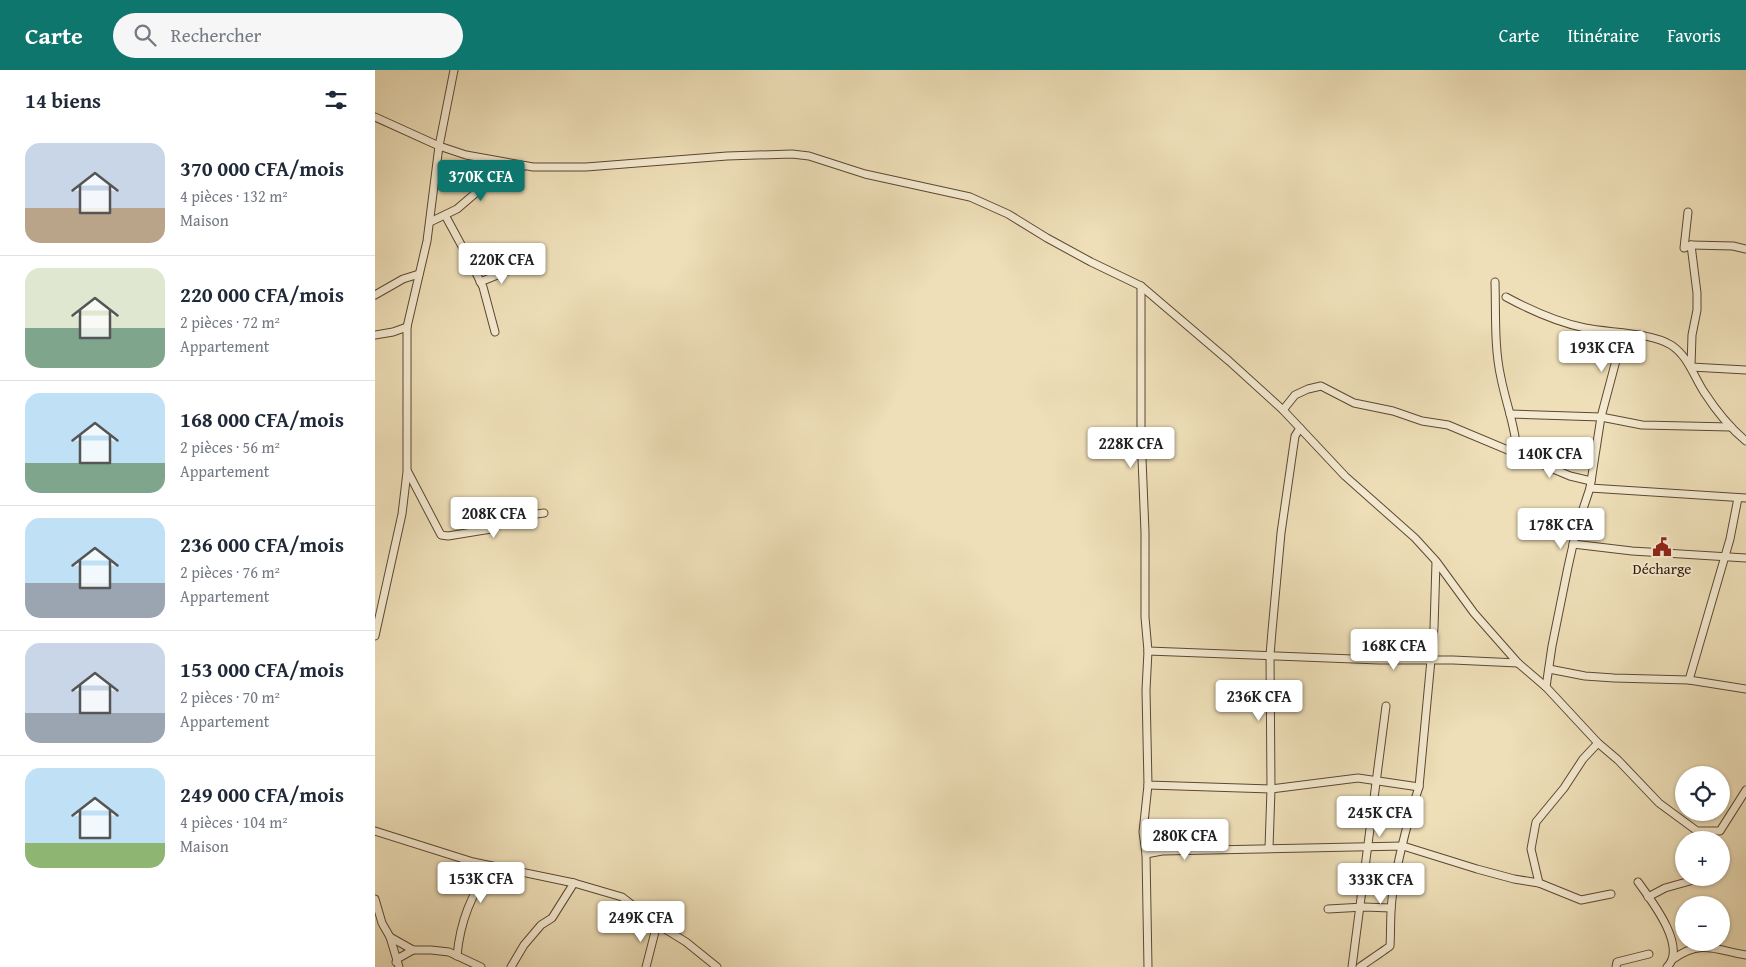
<!DOCTYPE html>
<html lang="fr">
<meta charset="utf-8">
<style>
:root{--surface:#fff;--page:#f6f6f7;--text:#1f2937;--muted:#747a83;--line:#e0e1e3;--accent:#0f766e}
body{margin:0;font-family:"Gentium Book Plus",serif;background:var(--page);color:var(--text);height:100vh;display:flex;flex-direction:column;font-size:19px;white-space:nowrap}
*{box-sizing:border-box;margin:0}
p{font-size:16px;color:var(--muted)}
.icon{flex:none;width:28px;height:28px;fill:none;stroke:currentColor;stroke-width:2;stroke-linecap:round;stroke-linejoin:round}
.map{position:relative;flex:1;overflow:hidden}
.panel{display:flex;flex-direction:column;background:var(--surface);width:375px}
.panel>*{flex:none}
.controls{position:absolute;left:1300px;top:696px;display:grid;gap:10px}
.controls a{display:grid;place-items:center;width:55px;height:55px;border-radius:50%;background:var(--surface);box-shadow:0 1px 4px #0004;font-size:25px}
.price{position:absolute;translate:-50% -42px;padding:0 11px;border-radius:5px;background:#fff;color:#222;font-size:16px;line-height:32px;filter:drop-shadow(0 1px 2px #0008)}
.price::after{content:'';position:absolute;left:50%;top:30px;width:15px;height:11px;margin-left:-8px;background:inherit;clip-path:polygon(0 0,100% 0,50% 100%)}
.price.on{background:var(--accent);color:#fff}
ul{padding:0;list-style:none}
li{display:flex;align-items:center;gap:15px;height:125px;padding:0 25px}
li+li{border-top:1px solid var(--line)}
li span{display:grid;place-items:center;flex:none;width:140px;height:100px;border-radius:15px;color:#555}
li>.icon{margin-inline-start:auto}
span .icon{width:60px;height:60px;fill:#fffc;stroke-width:1}
li b{font-size:21px}
h2{display:flex;justify-content:space-between;align-items:center;height:60px;padding:0 25px;font-size:21px}
header{display:flex;align-items:center;gap:30px;box-sizing:border-box;height:70px;padding:0 25px;background:var(--accent);color:#fff}
header strong{font-size:24px}
nav{display:flex;gap:28px;margin-inline-start:auto;font-size:18px}
.search{width:350px;height:45px;background:var(--page);display:flex;align-items:center;gap:12px;box-sizing:border-box;padding:0 18px;border-radius:28px;color:var(--muted);font-size:19px}
main{display:flex;flex:1;min-height:0}
.map>svg:first-child{display:block}
</style>
<header>
<strong>Carte</strong>
<div class="search"><svg class="icon" aria-label="search" viewBox="0 0 24 24"><circle cx="10" cy="10" r="6"/><path d="M15 15l6 6"/></svg>Rechercher</div>
<nav><a>Carte</a><a>Itinéraire</a><a>Favoris</a></nav>
</header>
<main>
<section class="panel">
<h2>14 biens<svg class="icon" aria-label="filters" viewBox="0 0 24 24"><path d="M4 7h16M4 17h16"/><circle cx="9" cy="7" r="2"/><circle cx="15" cy="17" r="2"/></svg></h2>
<ul>
<li><span style="background:linear-gradient(#c9d6e8 65%,#b9a48a 0)"><svg class="icon" aria-label="home" viewBox="0 0 24 24"><path d="M3 11l9-7 9 7M6 9v11h12V9"/></svg></span><div><b>370 000 CFA/mois</b><p>4 pièces · 132 m²</p><p>Maison</p></div></li>
<li><span style="background:linear-gradient(#dfe7d0 60%,#7fa58c 0)"><svg class="icon" aria-label="home" viewBox="0 0 24 24"><path d="M3 11l9-7 9 7M6 9v11h12V9"/></svg></span><div><b>220 000 CFA/mois</b><p>2 pièces · 72 m²</p><p>Appartement</p></div></li>
<li><span style="background:linear-gradient(#bfe0f5 70%,#7fa58c 0)"><svg class="icon" aria-label="home" viewBox="0 0 24 24"><path d="M3 11l9-7 9 7M6 9v11h12V9"/></svg></span><div><b>168 000 CFA/mois</b><p>2 pièces · 56 m²</p><p>Appartement</p></div></li>
<li><span style="background:linear-gradient(#bfe0f5 65%,#9aa5b1 0)"><svg class="icon" aria-label="home" viewBox="0 0 24 24"><path d="M3 11l9-7 9 7M6 9v11h12V9"/></svg></span><div><b>236 000 CFA/mois</b><p>2 pièces · 76 m²</p><p>Appartement</p></div></li>
<li><span style="background:linear-gradient(#c9d6e8 70%,#9aa5b1 0)"><svg class="icon" aria-label="home" viewBox="0 0 24 24"><path d="M3 11l9-7 9 7M6 9v11h12V9"/></svg></span><div><b>153 000 CFA/mois</b><p>2 pièces · 70 m²</p><p>Appartement</p></div></li>
<li><span style="background:linear-gradient(#bfe0f5 75%,#8fb573 0)"><svg class="icon" aria-label="home" viewBox="0 0 24 24"><path d="M3 11l9-7 9 7M6 9v11h12V9"/></svg></span><div><b>249 000 CFA/mois</b><p>4 pièces · 104 m²</p><p>Maison</p></div></li>
</ul>
</section>
<div class="map">
<svg width="1371" height="897" viewBox="0 0 1371 897">
<rect width="100%" height="100%" fill="#eedfb8"/>
<filter id="stains"><feTurbulence type="fractalNoise" baseFrequency=".004" numOctaves="4"/><feColorMatrix values="0 0 0 0 .2 0 0 0 0 .09 0 0 0 0 .02 0 0 0 .5 -.17"/></filter>
<radialGradient id="worn" r=".72"><stop offset=".6" stop-color="#630" stop-opacity="0"/><stop offset="1" stop-color="#630" stop-opacity=".3"/></radialGradient>
<g fill="none" stroke-linecap="round" stroke-linejoin="round">
<g stroke="#5d4830" stroke-width="9">
<g id="street">
<polyline points="0,47 64,76 91,85 158,97 211,97 352,86 417,84 434,86 490,104 595,127 633,144 672,168 716,192 766,216 854,291 908,340 970,406 1040,468 1061,491 1099,543 1143,593 1171,617 1223,673 1243,690 1284,733 1322,761 1345,761 1371,720"/>
<polyline points="1313,142 1309,178 1316,175 1322,223 1322,240 1317,265 1316,296"/>
<polyline points="70,145 96,193 108,217 120,262"/>
<polyline points="55,152 82,139 103,121 149,96"/>
<polyline points="1316,175 1358,176 1371,179"/>
<polyline points="105,212 140,198"/>
<path d="M1120 212C1121 244 1119 277 1126 308 1131 334 1141 358 1142 383"/>
<path d="M766 216V364L770 462V547L773 581 771 620 773 715 896 719 983 708 1044 717C1032 753 1022 791 1017 829 1015 845 1016 860 1015 876 1013 878 989 894 985 897"/>
<polyline points="0,225 28,209 44,204"/>
<path d="M1131 227C1157 241 1181 252 1210 258 1234 263 1275 262 1296 275 1313 286 1318 305 1329 322 1340 339 1355 358 1371 371"/>
<polyline points="0,265 18,262 32,257"/>
<polyline points="1316,297 1371,300"/>
<polyline points="908,340 920,325 933,319 946,316 979,333 1018,341 1047,351 1073,355 1195,406 1216,411"/>
<polyline points="1135,344 1226,347 1267,355 1356,357"/>
<polyline points="33,402 66,465 73,466 116,459 138,447 169,443"/>
<polyline points="1215,418 1371,428"/>
<polyline points="1198,474 1257,481 1371,488"/>
<polyline points="0,566 27,444 32,402 32,257 52,171 64,76 79,0"/>
<polyline points="773,581 1004,590 1078,590 1143,593"/>
<polyline points="1174,599 1210,606 1239,608 1314,610 1371,619"/>
<polyline points="1314,610 1355,469 1363,428"/>
<polyline points="1171,617 1177,576 1193,497 1202,457 1215,418 1226,347 1248,264"/>
<polyline points="773,715 768,762 771,784 787,781 1028,776 1102,799 1139,809 1164,813 1206,830 1236,824"/>
<polyline points="1044,717 1059,558 1061,492"/>
<polyline points="0,761 98,792 199,813 247,827 282,854 311,872 342,897"/>
<polyline points="894,778 896,719 895,585 897,561 906,463 920,366 925,358"/>
<polyline points="771,784 773,897"/>
<path d="M1263 812C1276 830 1313 877 1292 897"/>
<polyline points="1164,813 1156,779 1161,752 1189,718 1208,689 1223,673"/>
<polyline points="1273,827 1290,818 1315,811"/>
<polyline points="0,829 7,853 15,867 24,897"/>
<polyline points="953,839 989,837 1016,838"/>
<polyline points="15,867 38,880 56,880 74,882 106,897"/>
<path d="M82 886C85 852 96 823 117 797"/>
<path d="M1298 889C1327 869 1340 880 1371 885"/>
<polyline points="21,892 22,889 38,880"/>
<polyline points="136,897 149,875 166,855 177,848 199,813"/>
<polyline points="271,897 282,854"/>
<polyline points="977,897 1011,636"/>
<polyline points="1241,897 1242,892 1274,884"/>
</g>
</g>
<use href="#street" stroke="#f4ead1" stroke-width="7"/>
</g>
<defs>
<g id="civic-bare" transform="scale(1.5)"><path d="M-.6-6.5H3V-4.5H.6V-3L4-1V1h2V6H-6V1h2V-1L-.6-3ZM-1.2 2.5V6h2.4V2.5Z" fill="#8f2418" stroke="#f4ead1" stroke-width="2.5" paint-order="stroke"/></g>
</defs>
<g fill-rule="evenodd">
<use href="#civic-bare" x="1287" y="477"/>
</g>
<g text-anchor="middle" stroke-width="4" stroke-linejoin="round" paint-order="stroke">
<g font-size="15" fill="#2d1602" stroke="#f4ead1">
<text x="1287" y="504">Décharge</text>
</g>
</g>
<rect width="100%" height="100%" filter="url(#stains)"/>
<rect width="100%" height="100%" fill="url(#worn)"/>
</svg>
<div class="controls">
<a><svg class="icon" aria-label="locate" viewBox="0 0 24 24"><circle cx="12" cy="12" r="6"/><path d="M12 2v4M12 18v4M2 12h4M18 12h4"/></svg></a>
<a>+</a>
<a>−</a>
</div>
<b class="price on" style="left:106px;top:132px">370K CFA</b>
<b class="price" style="left:127px;top:215px">220K CFA</b>
<b class="price" style="left:1227px;top:303px">193K CFA</b>
<b class="price" style="left:756px;top:399px">228K CFA</b>
<b class="price" style="left:1175px;top:409px">140K CFA</b>
<b class="price" style="left:119px;top:469px">208K CFA</b>
<b class="price" style="left:1186px;top:480px">178K CFA</b>
<b class="price" style="left:1019px;top:601px">168K CFA</b>
<b class="price" style="left:884px;top:652px">236K CFA</b>
<b class="price" style="left:1005px;top:768px">245K CFA</b>
<b class="price" style="left:810px;top:791px">280K CFA</b>
<b class="price" style="left:106px;top:834px">153K CFA</b>
<b class="price" style="left:1006px;top:835px">333K CFA</b>
<b class="price" style="left:266px;top:873px">249K CFA</b>
</div>
</main>
